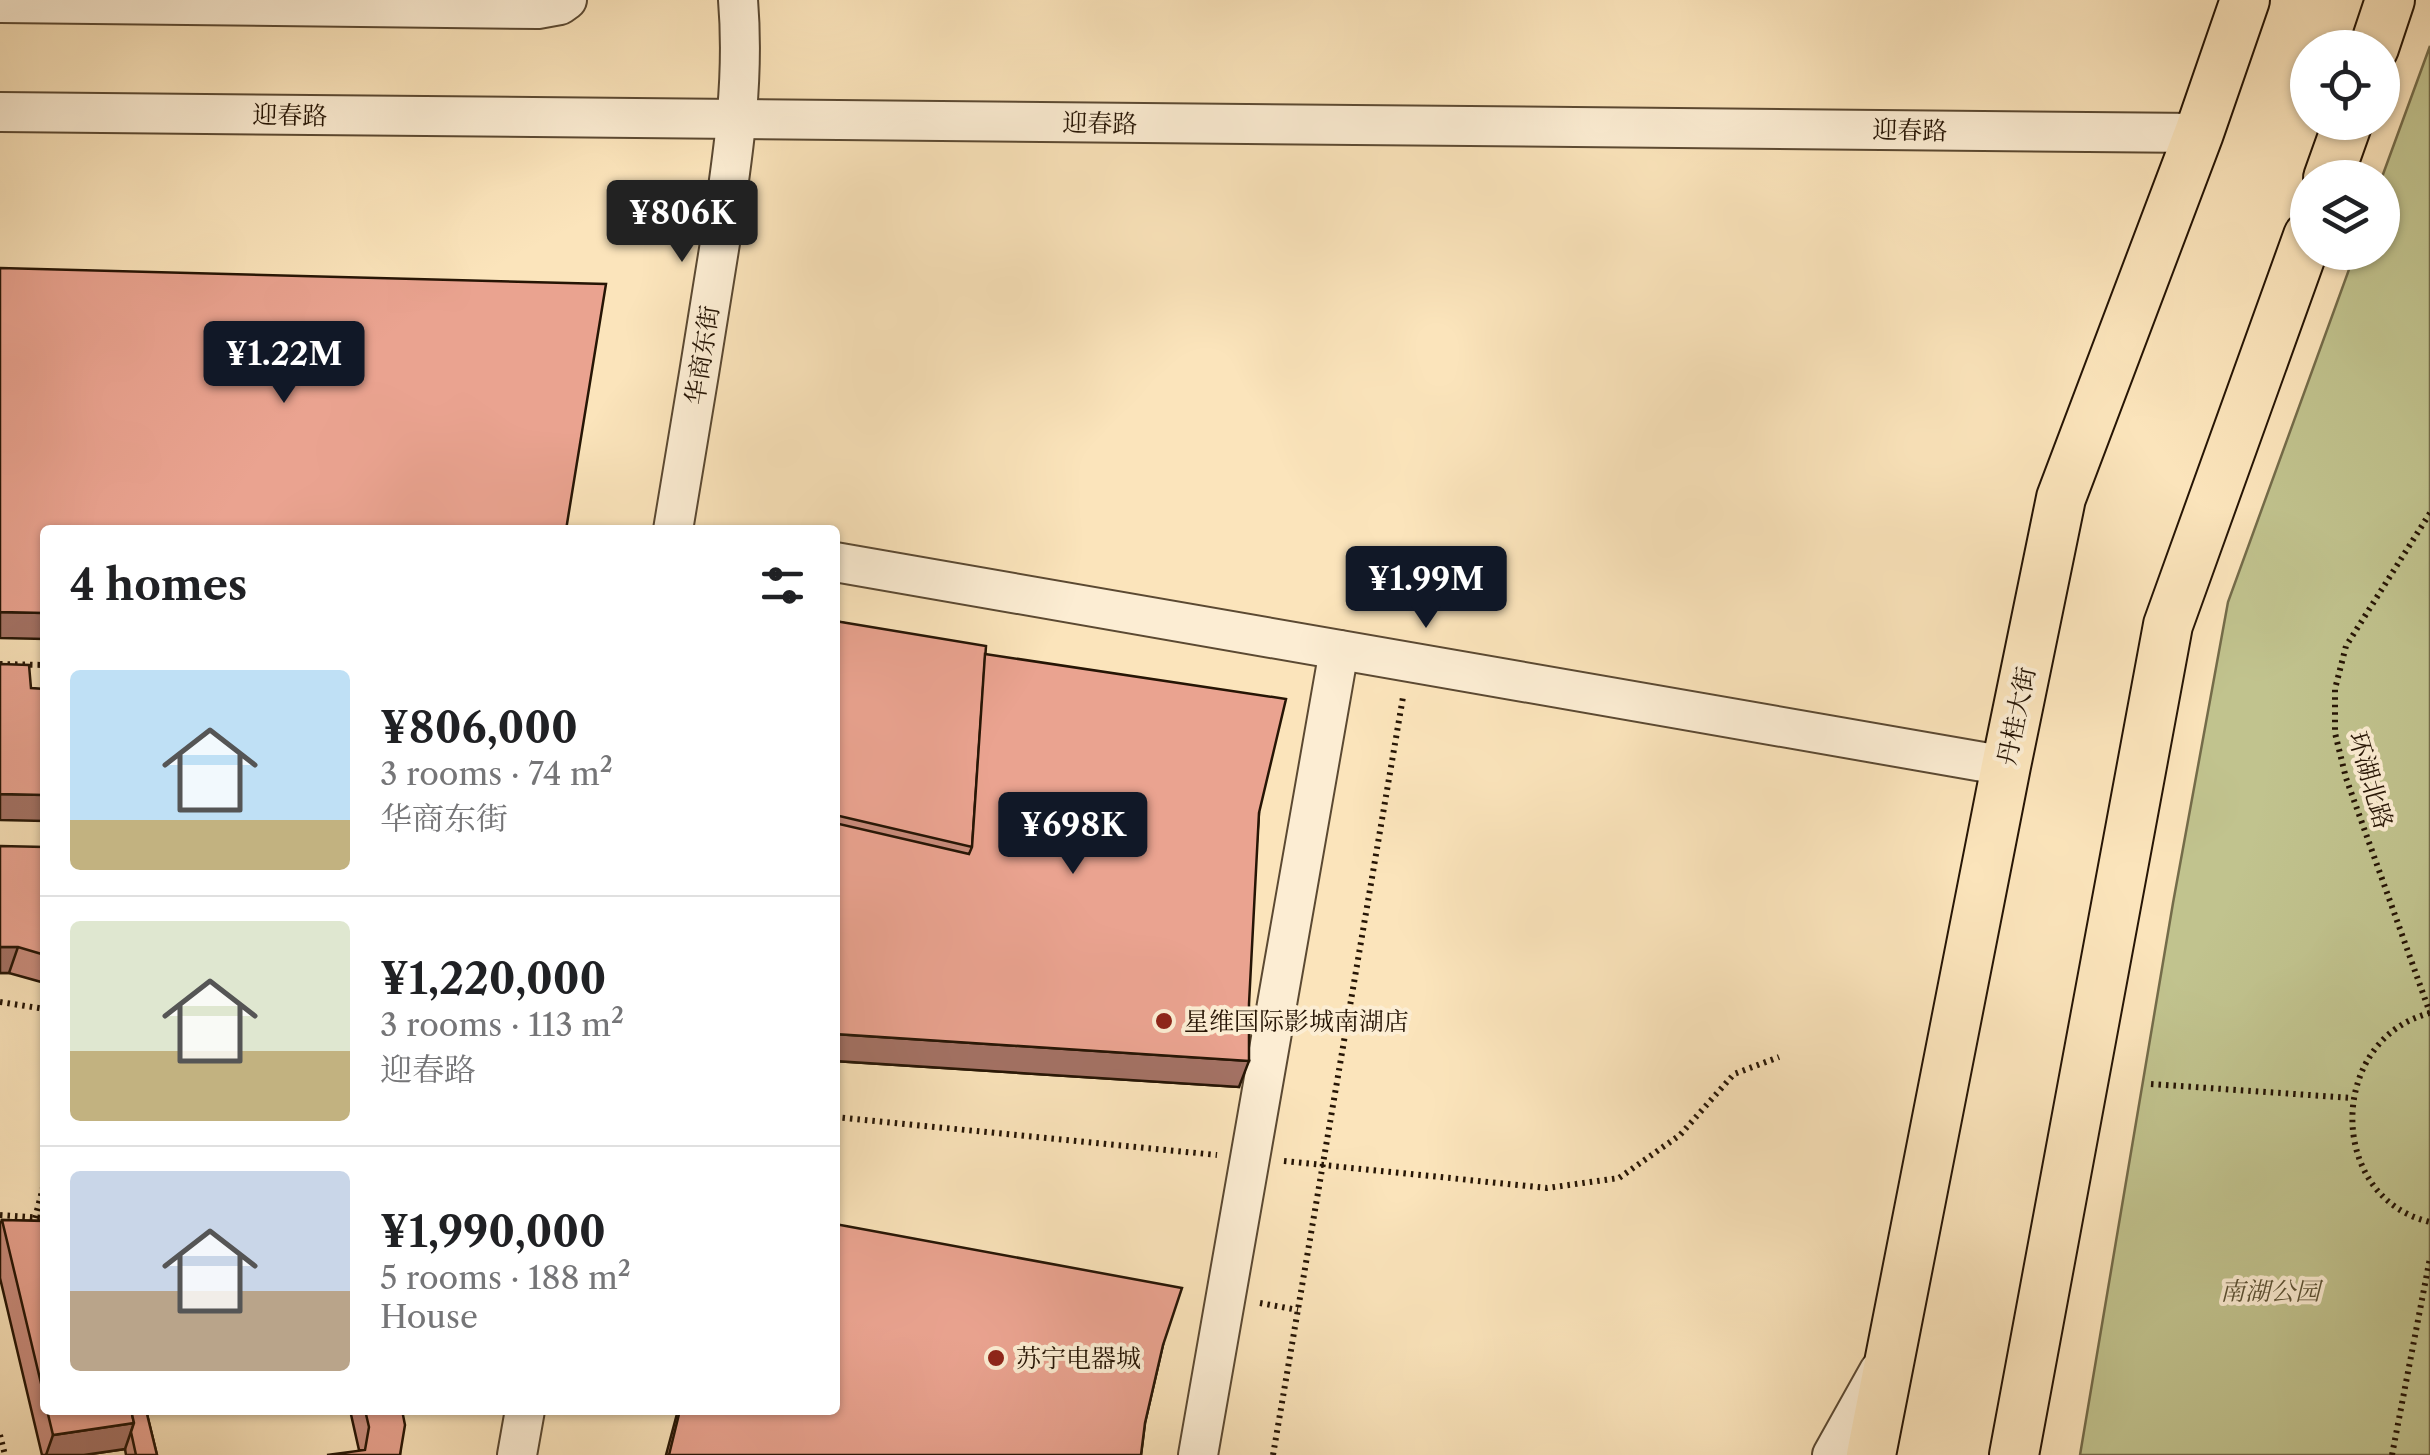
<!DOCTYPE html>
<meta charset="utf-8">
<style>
:root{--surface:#fff;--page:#f2f2f2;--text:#202124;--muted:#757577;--line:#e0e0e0;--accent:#111827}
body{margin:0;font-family:"Libre Caslon Text","Noto Serif SC",serif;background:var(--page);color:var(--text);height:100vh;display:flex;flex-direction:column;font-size:38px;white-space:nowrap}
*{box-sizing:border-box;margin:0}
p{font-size:32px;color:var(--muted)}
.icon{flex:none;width:55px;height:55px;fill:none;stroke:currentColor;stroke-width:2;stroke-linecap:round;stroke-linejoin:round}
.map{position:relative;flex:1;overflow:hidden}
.panel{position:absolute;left:40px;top:525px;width:800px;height:890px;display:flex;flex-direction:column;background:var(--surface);border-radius:10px;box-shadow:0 2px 8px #0004}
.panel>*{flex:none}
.tools{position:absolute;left:2290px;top:30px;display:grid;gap:20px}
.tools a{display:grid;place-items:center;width:110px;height:110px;border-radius:50%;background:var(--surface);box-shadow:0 2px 8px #0004;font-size:50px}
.price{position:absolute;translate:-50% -85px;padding:0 22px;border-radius:10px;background:var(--accent);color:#fff;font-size:32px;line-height:65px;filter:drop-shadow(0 2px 5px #0008)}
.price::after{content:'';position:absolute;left:50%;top:60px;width:30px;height:22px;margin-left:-15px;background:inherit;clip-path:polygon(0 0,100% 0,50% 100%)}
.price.on{background:#222;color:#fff}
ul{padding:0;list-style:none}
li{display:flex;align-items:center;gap:30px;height:250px;padding:0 30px}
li+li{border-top:2px solid var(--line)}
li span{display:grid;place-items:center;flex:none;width:280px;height:200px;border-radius:10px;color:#555}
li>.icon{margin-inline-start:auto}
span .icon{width:120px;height:120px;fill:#fffc;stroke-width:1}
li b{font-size:42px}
h2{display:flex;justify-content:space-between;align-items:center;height:120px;padding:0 30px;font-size:42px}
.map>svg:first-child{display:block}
</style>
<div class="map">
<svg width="2430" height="1455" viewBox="0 0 2430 1455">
<rect width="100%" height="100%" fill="#fbe4bb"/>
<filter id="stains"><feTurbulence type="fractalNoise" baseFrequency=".002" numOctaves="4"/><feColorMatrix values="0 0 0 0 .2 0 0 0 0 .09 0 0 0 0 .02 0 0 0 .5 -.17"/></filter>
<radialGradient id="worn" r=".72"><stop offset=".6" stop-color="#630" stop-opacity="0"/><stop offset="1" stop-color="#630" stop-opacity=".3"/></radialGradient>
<polygon fill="#c1c38e" stroke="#746c4a" stroke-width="2.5" points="2430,46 2430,1455 2080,1455 2173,903 2228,602 2355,253 2382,252 2382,177"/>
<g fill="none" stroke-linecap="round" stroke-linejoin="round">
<g stroke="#5b4932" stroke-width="42">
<g id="minor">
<polyline points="0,3 538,9 560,5 567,0"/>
<polyline points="0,112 2199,133"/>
<path d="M673 530C689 434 705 339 720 243 732 161 745 83 738 0"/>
<polyline points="835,562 2006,766"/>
<polyline points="517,1455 525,1410"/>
<polyline points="1198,1455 1339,650"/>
<polyline points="1832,1455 1879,1371"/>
</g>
</g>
<g stroke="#261505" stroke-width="52">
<g id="major">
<polyline points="2374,48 2390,0"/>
<polyline points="2328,178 2348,122"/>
<polyline points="1871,1455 2006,766 2061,498 2199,133 2245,0"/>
<polyline points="2014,1455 2168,625 2308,236"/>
</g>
</g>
<g stroke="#261505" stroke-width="6" stroke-dasharray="2.5 5" stroke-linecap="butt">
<polyline points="2430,513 2346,646 2335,689 2335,733 2346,778 2430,1013"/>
<polyline points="0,664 45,665"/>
<polyline points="0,1002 45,1009"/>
<path d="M2430 1013C2327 1039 2326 1198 2430 1222"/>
<polyline points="2151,1084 2352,1098"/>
<polyline points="835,1117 1217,1155"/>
<polyline points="1284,1161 1547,1188 1619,1178 1680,1135 1734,1074 1779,1057"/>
<polyline points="0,1215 45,1218"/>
<polyline points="35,1218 45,1180"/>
<polyline points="1260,1303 1298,1310"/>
<polyline points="0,1435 5,1455"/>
<polyline points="1273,1455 1403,697"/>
<polyline points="2392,1455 2430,1258"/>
</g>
<use href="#minor" stroke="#fcedd3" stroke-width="38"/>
<use href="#major" stroke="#fbe4bb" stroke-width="48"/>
</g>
<g fill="#c98c7c" stroke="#261505" stroke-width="2.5">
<polygon points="835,621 985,654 1259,813 1239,1087 835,1061"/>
<polygon points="45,847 45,983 9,973 0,973"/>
<polygon points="2,1220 45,1221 45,1410 146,1410 157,1455 126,1455 125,1449 84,1455 42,1455 0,1278 0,1224"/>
<polygon points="1163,1345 1145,1423 1141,1455 666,1455 678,1410 835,1410"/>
<polygon points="350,1410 402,1410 400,1455 359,1450"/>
</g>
<g fill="#a47265" stroke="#261505" stroke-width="2.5">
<polygon points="0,612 45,613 45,639 0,638"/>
<polygon points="0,794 45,795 45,821 0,820"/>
<polygon points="0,947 18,947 9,973 0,973"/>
<polygon points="835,1034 1249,1061 1239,1087 835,1061"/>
<polygon points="134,1423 125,1449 84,1455 46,1455 53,1435"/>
</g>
<g fill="#eaa390" stroke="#261505" stroke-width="2.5">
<polygon points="0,268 606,284 566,530 45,530 45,613 0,612"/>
<polygon points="835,621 986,646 972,847 835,815"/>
<polygon points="985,654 1286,699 1259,813 1249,1004 1249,1061 835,1034 835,823 969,854 972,847"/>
<polygon points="0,664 29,665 31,688 45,689 45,795 0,794"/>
<polygon points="0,846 45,847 45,955 18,947 0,947"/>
<polygon points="2,1220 45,1221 45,1400"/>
<polygon points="835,1224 1182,1288 1163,1345 1145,1423 1141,1455 669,1455 680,1410 835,1410"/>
<polygon points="47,1410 131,1410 134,1423 53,1435"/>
<polygon points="131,1410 146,1410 157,1455 136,1455 131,1432 134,1423"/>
<polygon points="365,1410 402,1410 405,1425 400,1455 327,1455 365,1450 369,1427"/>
</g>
<g fill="#8f2418" stroke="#fcedd3" stroke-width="4">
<circle cx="1164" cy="1021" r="10"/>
<circle cx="996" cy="1358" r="10"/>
</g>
<g text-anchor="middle" stroke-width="8" stroke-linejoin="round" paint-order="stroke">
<g font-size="25" fill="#261505" stroke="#fcedd3">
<text transform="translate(290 115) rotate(1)" y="9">迎春路</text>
<text transform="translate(1100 123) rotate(1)" y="9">迎春路</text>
<text transform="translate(1910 130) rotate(1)" y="9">迎春路</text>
<text transform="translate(702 355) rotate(-81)" y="9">华商东街</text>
<text transform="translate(2016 716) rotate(-78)" y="9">丹桂大街</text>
<text transform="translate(2371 780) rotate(74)" y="9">环湖北路</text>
</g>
<g font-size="25" fill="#261505" stroke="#fcedd3" text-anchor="start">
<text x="1184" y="1030">星维国际影城南湖店</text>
<text x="1016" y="1367">苏宁电器城</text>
</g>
<g font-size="25" font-style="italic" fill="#5c5235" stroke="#fcedd3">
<text x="2270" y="1300">南湖公园</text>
</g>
</g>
<rect width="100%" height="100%" filter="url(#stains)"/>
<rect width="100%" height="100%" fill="url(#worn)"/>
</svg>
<div class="tools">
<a><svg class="icon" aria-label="locate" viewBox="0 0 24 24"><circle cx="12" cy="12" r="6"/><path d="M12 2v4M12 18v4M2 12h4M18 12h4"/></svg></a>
<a><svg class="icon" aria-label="layers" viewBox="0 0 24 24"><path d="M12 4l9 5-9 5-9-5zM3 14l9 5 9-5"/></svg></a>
</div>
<b class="price on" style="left:682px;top:265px">¥806K</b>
<b class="price" style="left:284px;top:406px">¥1.22M</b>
<b class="price" style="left:1426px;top:631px">¥1.99M</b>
<b class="price" style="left:1073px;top:877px">¥698K</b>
<section class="panel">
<h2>4 homes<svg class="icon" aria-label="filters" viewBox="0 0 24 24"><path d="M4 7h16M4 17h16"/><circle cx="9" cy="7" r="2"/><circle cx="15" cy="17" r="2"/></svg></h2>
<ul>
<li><span style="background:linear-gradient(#bfe0f5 75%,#c2b280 0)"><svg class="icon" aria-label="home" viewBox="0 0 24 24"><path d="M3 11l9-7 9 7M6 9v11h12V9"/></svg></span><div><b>¥806,000</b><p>3 rooms · 74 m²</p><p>华商东街</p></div></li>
<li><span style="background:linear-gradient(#dfe7d0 65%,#c2b280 0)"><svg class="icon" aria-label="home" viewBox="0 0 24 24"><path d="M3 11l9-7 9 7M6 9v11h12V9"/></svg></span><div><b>¥1,220,000</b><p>3 rooms · 113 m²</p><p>迎春路</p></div></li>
<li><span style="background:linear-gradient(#c9d6e8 60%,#b9a48a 0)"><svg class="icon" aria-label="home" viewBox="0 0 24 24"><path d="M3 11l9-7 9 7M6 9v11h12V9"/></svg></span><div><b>¥1,990,000</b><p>5 rooms · 188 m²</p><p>House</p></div></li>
</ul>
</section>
</div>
